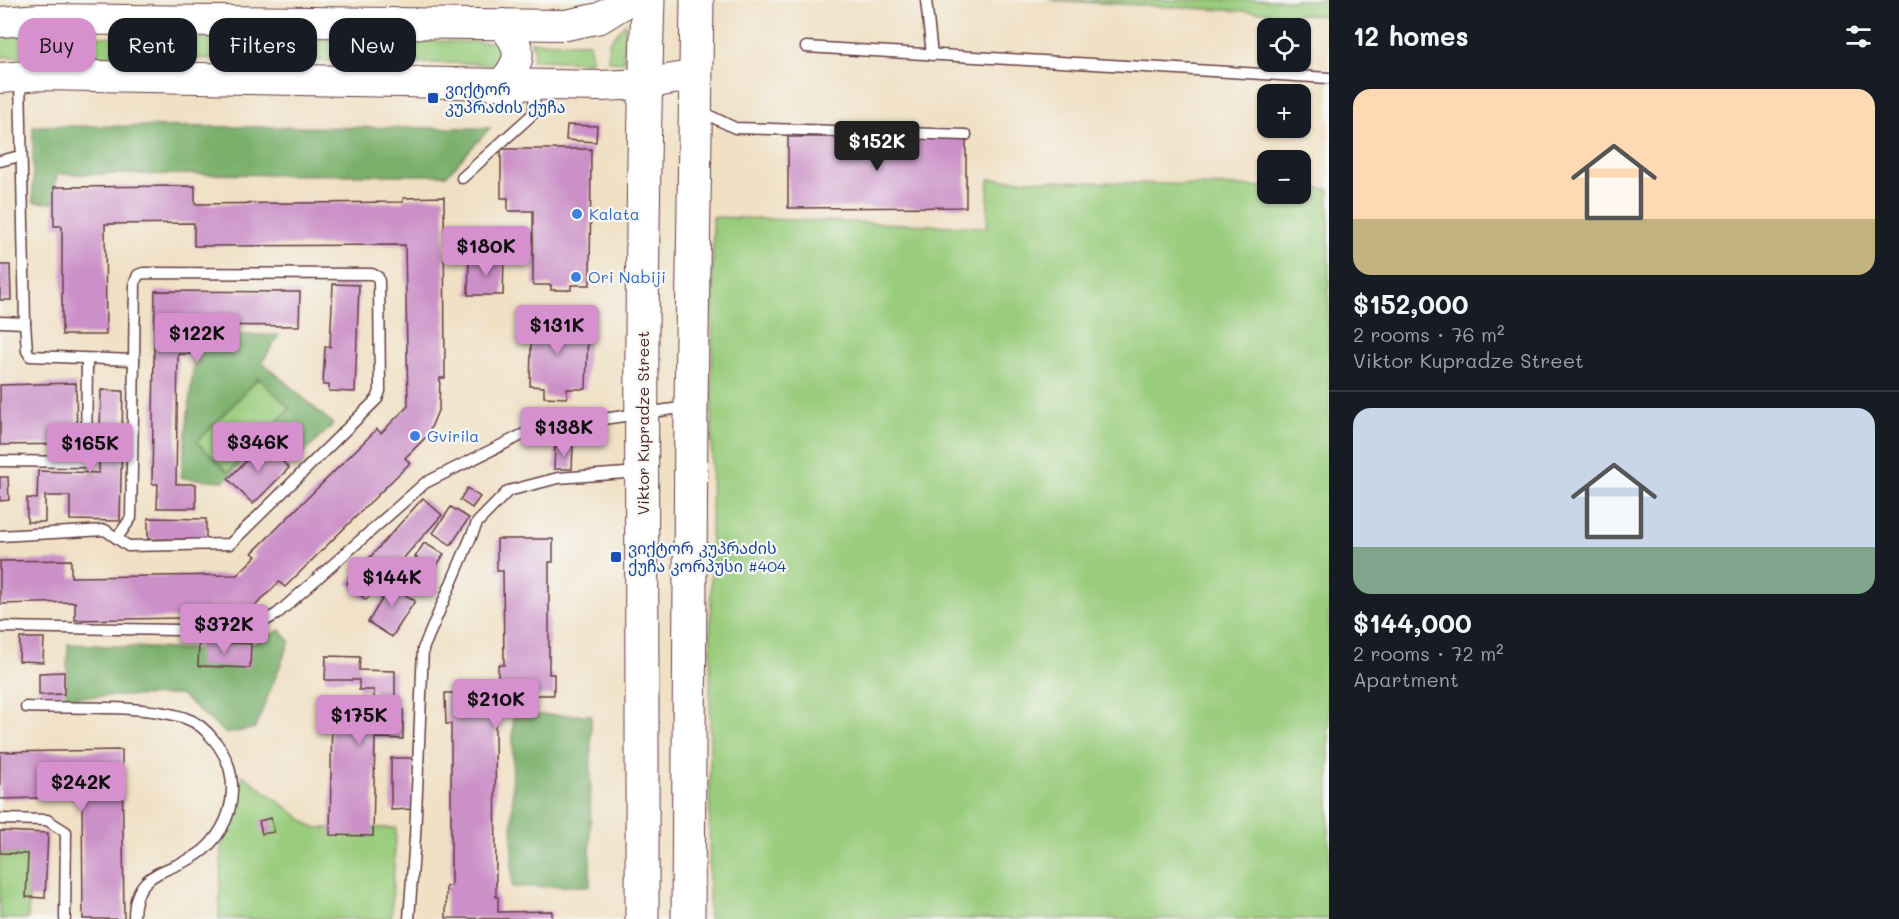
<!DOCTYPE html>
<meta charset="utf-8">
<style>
:root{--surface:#171b24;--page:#242831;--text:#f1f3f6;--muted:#9ea1a6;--line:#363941;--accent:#d690ce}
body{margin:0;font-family:Mali,"Noto Sans Georgian",sans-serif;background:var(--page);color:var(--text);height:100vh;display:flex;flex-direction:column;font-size:22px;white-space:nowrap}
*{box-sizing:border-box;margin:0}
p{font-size:20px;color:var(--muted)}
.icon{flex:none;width:33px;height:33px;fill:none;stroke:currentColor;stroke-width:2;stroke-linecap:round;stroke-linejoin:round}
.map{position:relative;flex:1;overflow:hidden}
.sheet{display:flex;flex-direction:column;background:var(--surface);width:570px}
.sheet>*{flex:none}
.top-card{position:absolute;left:18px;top:18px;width:570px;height:54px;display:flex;gap:12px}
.tools{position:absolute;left:1257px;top:18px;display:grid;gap:12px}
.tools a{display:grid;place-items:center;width:54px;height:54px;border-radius:12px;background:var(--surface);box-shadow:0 2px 4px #0004;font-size:30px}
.price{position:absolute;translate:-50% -51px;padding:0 14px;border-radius:6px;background:var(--accent);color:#111;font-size:20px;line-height:39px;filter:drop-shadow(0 2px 3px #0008)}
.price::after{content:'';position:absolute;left:50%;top:36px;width:18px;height:14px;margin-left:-9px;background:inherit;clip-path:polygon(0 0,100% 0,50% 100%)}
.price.selected{background:#222;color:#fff}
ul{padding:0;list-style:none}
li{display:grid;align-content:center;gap:12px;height:318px;padding:0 24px}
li+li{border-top:2px solid var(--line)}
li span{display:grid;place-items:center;height:186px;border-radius:18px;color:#555}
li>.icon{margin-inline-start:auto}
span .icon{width:108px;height:108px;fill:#fffc;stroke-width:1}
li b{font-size:26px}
h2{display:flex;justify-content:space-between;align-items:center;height:72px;padding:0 24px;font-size:26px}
.tag{padding:0 21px;border-radius:18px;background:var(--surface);box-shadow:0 2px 4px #0004;font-size:21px;line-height:54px}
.tag.selected{background:var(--accent);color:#111}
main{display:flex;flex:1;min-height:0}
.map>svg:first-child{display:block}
</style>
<main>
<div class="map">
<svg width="1329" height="919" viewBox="0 0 1329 919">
<rect width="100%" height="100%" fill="#f6f6f2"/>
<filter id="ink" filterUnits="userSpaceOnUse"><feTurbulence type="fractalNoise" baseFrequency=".0167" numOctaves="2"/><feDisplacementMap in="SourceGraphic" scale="12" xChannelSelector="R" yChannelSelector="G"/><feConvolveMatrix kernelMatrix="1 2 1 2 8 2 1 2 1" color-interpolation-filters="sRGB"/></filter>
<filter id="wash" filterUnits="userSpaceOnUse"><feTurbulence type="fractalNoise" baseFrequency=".008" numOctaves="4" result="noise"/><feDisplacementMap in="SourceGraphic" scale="24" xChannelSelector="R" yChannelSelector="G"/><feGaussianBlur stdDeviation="1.35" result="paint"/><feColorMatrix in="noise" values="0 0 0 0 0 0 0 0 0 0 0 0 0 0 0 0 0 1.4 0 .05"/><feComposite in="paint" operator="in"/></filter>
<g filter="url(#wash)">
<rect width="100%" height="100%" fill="#f0e0c4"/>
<g fill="#99cc7c" stroke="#727654" stroke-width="1.5">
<polygon points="1049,0 1329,0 1329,16"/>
<polygon points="625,24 624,62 608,61 609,42"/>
<polygon points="55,35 56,56 0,57 0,36"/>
<polygon points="65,36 496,42 500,50 498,60 490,64 65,56"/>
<polygon points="530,42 590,43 591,62 532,60 535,49"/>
<polygon points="989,179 1267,187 1268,194 1300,194 1301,188 1329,189 1329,919 709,919 713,217 987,227"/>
<polygon points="259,378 290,408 228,473 197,442"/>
<polygon points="243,775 314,828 396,828 391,919 219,919 222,841 234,822"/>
<polygon points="0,853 31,854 28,919 0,919"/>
</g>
<g fill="#7ab06c" stroke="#62684c" stroke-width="1.5" fill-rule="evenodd">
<polygon points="33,126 490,128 447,175 57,174 53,203 33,202"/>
<path d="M197 335H279L262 362 333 424 294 463 265 438 224 481 181 478ZM258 378 290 408 228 472 197 442Z"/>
<polygon points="280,630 290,641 255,728 226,734 181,695 66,697 68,644 237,652"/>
<polygon points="513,715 591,715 590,886 512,887"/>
</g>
<g id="blocks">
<g fill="#cb90c7">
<polygon points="567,125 597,126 596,142 566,140"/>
<polygon points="788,137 966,137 966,207 788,208"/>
<polygon points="501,149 591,149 590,285 571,285 571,290 551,290 551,285 533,285 533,211 508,211 508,198 501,198"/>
<polygon points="195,186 195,204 403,202 403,198 444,197 445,378 440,378 439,408 428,435 405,458 410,463 285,587 279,582 254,607 232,617 75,620 75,602 0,604 0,561 71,560 71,577 237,575 256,556 252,553 377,429 381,433 408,406 405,245 194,246 194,223 105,224 106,335 62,335 62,226 54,226 54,187"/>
<polygon points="469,258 504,259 503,295 468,295"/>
<polygon points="0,265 10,265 11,300 0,300"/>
<polygon points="333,284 359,285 355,392 329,391 329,385 323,385 325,347 330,347"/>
<polygon points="155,291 300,292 299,326 191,325 190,354 178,354 176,484 196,484 196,508 157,508 158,484 152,484"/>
<polygon points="532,311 560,312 560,328 588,329 586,389 567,389 567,398 544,397 544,387 530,386"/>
<polygon points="76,383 77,444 0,445 0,385"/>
<polygon points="101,390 123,391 120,521 70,520 70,496 45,496 45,522 27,522 27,498 37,499 38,471 99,473"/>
<polygon points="264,443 289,468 253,504 228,479"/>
<polygon points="555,447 573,447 572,469 554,469"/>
<polygon points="0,477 8,477 9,500 0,501"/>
<polygon points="467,488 480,497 472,508 460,500"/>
<polygon points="423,498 442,515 366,600 347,583"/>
<polygon points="451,507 469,518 451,545 433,533"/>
<polygon points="148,518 206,519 206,540 148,539"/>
<polygon points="497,539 553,539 553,562 549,562 549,674 554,674 554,695 502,695 502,715 495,715 496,897 498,897 498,912 552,911 552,919 446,918 446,886 451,886 451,724 446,724 445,693 498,693 498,665 504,665 503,571 497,571"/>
<polygon points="424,543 444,554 435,569 415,557"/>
<polygon points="396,576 408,583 402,593 415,601 392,637 368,622"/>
<polygon points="20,638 44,638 43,662 19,661"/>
<polygon points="199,642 251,644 250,668 198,666"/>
<polygon points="326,656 360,657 359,670 395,671 395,710 403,710 403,739 375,738 373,836 330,835 332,709 374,710 374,690 359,690 359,680 325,680"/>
<polygon points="64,672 64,694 39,695 39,673"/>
<polygon points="122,750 124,919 83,919 82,797 0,799 0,752"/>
<polygon points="391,758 413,758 413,809 391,810"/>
<polygon points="271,818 274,832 262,834 259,821"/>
<polygon points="0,831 48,833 45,898 26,897 28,854 0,853"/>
</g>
</g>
</g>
<g filter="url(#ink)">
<use href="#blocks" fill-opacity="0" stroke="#633c42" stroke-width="1.5"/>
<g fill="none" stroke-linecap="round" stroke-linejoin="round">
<g stroke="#633c42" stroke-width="13">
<g id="service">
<polyline points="926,0 932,55"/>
<polyline points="806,47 1329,78"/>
<polyline points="700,111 735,128 966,135"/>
<polyline points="0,161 20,156"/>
<polyline points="462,178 534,113 535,86"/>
<polyline points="0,322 25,323"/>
<polyline points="0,461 86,462 87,359"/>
<polyline points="0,536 105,530 128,546 230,544 377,399 380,391 379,282 378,277 372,274 143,273 138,275 135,282 134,360 30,356 27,351 25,323 20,77"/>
<polyline points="117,538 131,518 134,360"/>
<polyline points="0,627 236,631 261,623 277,614 425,483 536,428 571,420 603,419 687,407"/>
<path d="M26 707C71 709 144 704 185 718 207 725 228 754 231 776 235 800 228 824 211 843 182 876 133 861 134 919"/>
<polyline points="0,819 47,820 66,832 65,919"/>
<polyline points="409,919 415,837 423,649 477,523 508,491 558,478 639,472"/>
</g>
</g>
<g stroke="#633c42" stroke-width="32">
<g id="secondary">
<polyline points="0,22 40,19 566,25 600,18 629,0"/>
<polyline points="0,78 42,75 601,86 645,84 695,75"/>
<path d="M501 85C522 61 524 49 502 24"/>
</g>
</g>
<g stroke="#633c42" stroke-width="35">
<g id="primary">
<path d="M642 919C643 613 638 306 648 0"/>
<polyline points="688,919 691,406 697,0"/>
</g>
</g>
<use href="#service" stroke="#fff" stroke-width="10"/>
<use href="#secondary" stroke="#fff" stroke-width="30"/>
<use href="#primary" stroke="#fff" stroke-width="33"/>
</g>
</g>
<g fill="#1a4fb4" stroke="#f6f6f2" stroke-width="2">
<rect x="427" y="92" width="12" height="12" rx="3"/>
<rect x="610" y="551" width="12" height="12" rx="3"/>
</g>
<g fill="#3f7fe0" stroke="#f6f6f2" stroke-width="2">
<circle cx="577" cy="214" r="6"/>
<circle cx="576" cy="277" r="6"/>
<circle cx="415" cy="436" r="6"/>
</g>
<g text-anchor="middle" stroke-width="4.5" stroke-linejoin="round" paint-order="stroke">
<g font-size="16" fill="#164399" stroke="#f6f6f2" text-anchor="start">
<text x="445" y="95">ვიქტორ<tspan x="445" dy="18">კუპრაძის ქუჩა</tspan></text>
<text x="628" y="554">ვიქტორ კუპრაძის<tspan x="628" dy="18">ქუჩა კორპუსი #404</tspan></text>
</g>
<g font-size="16" fill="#366cbe" stroke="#f6f6f2" text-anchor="start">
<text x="589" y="220">Kalata</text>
<text x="588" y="283">Ori Nabiji</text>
<text x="427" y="442">Gvirila</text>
</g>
<g font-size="16" fill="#4a1f2b" stroke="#f6f6f2">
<text transform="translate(643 423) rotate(-90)" y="6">Viktor Kupradze Street</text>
</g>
</g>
</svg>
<div class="tools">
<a><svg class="icon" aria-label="locate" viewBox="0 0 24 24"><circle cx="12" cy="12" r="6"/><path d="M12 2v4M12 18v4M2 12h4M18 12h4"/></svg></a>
<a>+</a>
<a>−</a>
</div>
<b class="price selected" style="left:877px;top:172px">$152K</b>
<b class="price" style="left:486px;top:277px">$180K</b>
<b class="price" style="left:557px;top:356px">$131K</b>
<b class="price" style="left:197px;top:364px">$122K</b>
<b class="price" style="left:564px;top:458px">$138K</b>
<b class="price" style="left:258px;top:473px">$346K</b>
<b class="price" style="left:90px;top:474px">$165K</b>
<b class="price" style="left:392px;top:608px">$144K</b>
<b class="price" style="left:224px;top:655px">$372K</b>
<b class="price" style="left:496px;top:730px">$210K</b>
<b class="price" style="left:359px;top:746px">$175K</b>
<b class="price" style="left:81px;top:813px">$242K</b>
<div class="top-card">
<a class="tag selected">Buy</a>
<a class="tag">Rent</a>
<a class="tag">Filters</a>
<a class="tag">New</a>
</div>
</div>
<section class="sheet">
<h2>12 homes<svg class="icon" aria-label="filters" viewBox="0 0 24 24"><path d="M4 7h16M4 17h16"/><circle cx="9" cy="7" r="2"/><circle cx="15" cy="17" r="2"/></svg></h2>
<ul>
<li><span style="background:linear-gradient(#ffd9b3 70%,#c2b280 0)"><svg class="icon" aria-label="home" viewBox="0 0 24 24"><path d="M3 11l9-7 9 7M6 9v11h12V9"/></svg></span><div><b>$152,000</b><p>2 rooms · 76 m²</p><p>Viktor Kupradze Street</p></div></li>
<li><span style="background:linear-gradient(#c9d6e8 75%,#7fa58c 0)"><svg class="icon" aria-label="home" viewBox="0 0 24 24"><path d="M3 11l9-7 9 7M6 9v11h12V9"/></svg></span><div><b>$144,000</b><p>2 rooms · 72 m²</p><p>Apartment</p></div></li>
</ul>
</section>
</main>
